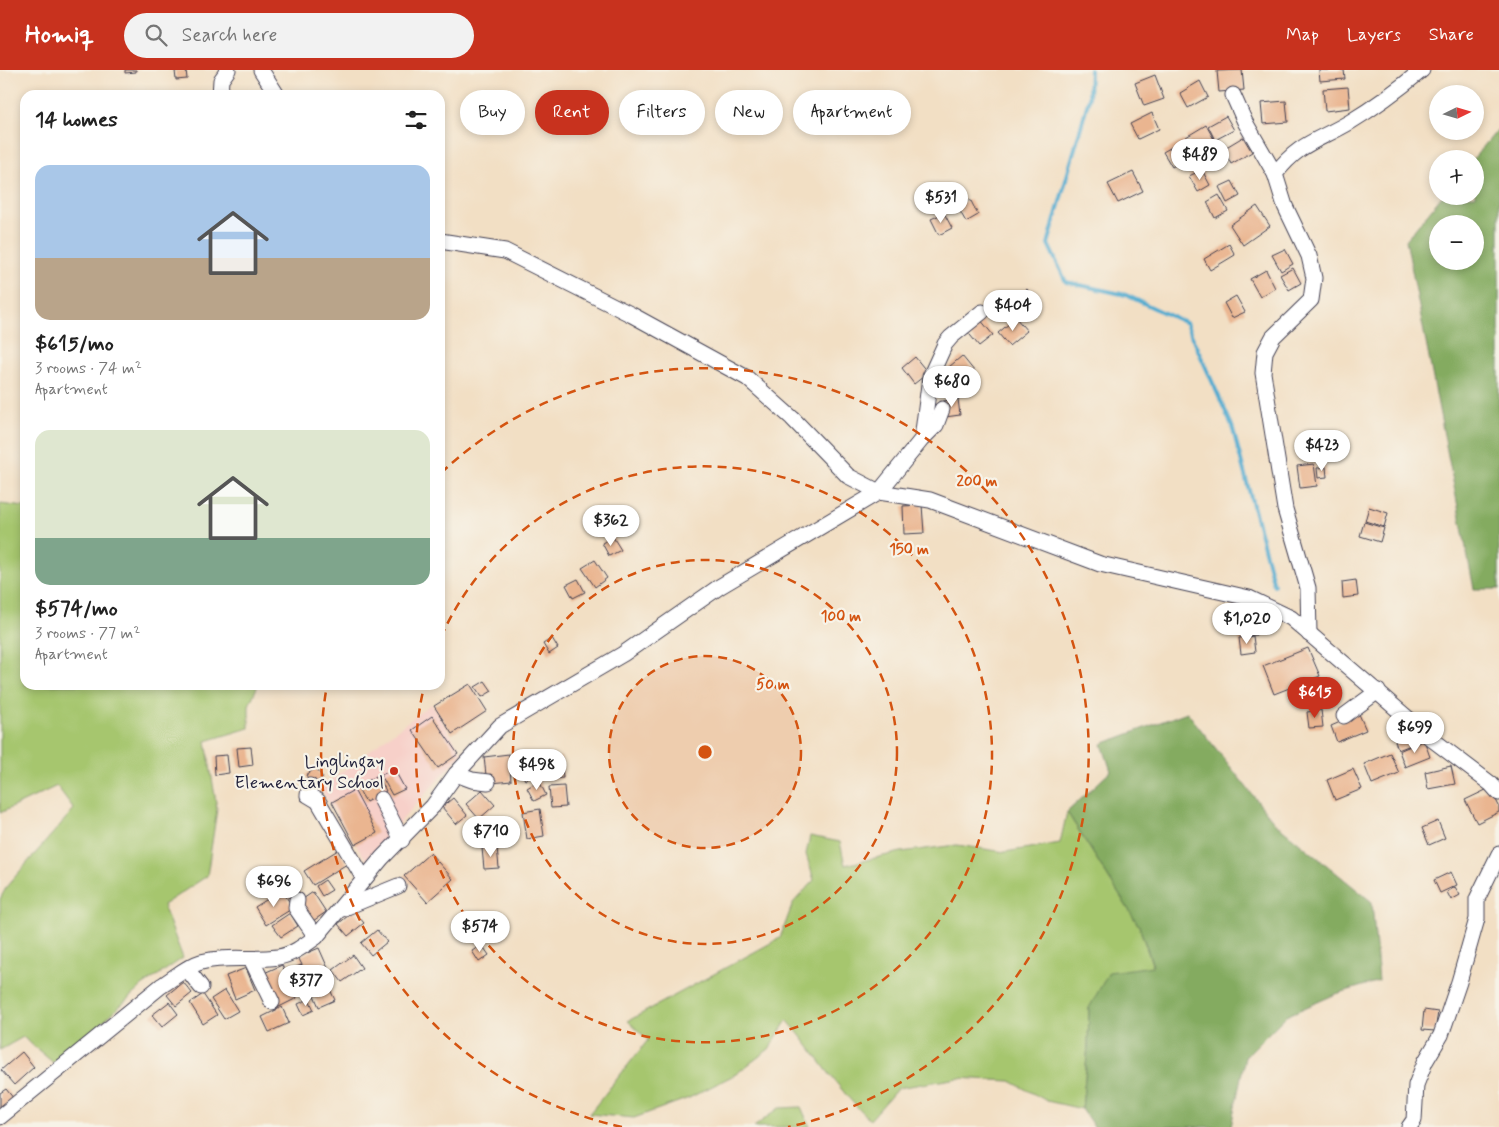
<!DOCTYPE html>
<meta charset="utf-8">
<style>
:root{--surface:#fff;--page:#f2f2f2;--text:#222;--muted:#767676;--accent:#c8321e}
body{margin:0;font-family:Mynerve,sans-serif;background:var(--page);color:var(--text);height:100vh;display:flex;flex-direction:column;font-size:19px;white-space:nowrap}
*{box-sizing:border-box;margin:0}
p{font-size:16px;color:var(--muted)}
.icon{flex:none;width:28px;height:28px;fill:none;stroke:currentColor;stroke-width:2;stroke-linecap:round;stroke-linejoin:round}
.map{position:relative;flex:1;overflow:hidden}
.panel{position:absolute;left:20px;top:20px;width:425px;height:600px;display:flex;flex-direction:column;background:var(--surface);border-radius:15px;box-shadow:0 2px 8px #0003}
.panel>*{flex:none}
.top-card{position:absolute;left:460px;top:20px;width:475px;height:45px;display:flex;gap:10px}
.needle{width:32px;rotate:85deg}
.fabs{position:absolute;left:1429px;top:15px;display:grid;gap:10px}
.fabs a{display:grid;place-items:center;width:55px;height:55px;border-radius:50%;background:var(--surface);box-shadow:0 2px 8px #0003;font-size:25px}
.price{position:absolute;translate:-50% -42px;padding:0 11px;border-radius:18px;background:#fff;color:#222;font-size:16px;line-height:32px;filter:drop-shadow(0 1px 2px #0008)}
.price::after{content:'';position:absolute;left:50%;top:30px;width:15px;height:11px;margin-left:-8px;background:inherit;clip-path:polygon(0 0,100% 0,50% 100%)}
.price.selected{background:var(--accent);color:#fff}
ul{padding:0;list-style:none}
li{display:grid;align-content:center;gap:10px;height:265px;padding:0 15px}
li span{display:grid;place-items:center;height:155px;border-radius:15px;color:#555}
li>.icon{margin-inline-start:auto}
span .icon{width:90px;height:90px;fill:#fffc;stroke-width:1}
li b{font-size:21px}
h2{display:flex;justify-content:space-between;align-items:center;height:60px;padding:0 15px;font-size:21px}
.chip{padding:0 18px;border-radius:22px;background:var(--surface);box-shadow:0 2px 8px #0003;font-size:18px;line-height:45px}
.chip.selected{background:var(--accent);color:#fff}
header{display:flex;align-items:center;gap:30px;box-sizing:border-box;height:70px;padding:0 25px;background:var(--accent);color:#fff}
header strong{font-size:24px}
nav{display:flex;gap:28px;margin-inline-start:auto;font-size:18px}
.search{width:350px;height:45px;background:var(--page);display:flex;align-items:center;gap:12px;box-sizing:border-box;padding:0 18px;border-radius:28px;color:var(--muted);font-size:19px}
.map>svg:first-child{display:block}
</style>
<header>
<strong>Homiq</strong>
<div class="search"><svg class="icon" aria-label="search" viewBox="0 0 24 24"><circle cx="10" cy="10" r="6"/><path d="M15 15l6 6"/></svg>Search here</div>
<nav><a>Map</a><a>Layers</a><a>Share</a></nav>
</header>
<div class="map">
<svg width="1499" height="1057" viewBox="0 0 1499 1057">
<rect width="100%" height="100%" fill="#f7f3e8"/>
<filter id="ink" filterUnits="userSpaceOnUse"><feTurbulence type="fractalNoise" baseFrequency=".02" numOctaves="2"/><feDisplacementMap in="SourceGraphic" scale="10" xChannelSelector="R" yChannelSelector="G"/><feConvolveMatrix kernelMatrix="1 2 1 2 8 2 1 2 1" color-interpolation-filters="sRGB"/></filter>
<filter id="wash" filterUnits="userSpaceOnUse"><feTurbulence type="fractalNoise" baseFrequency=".0096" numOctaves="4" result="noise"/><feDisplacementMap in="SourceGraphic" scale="20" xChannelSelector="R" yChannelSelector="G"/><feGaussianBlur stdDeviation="1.12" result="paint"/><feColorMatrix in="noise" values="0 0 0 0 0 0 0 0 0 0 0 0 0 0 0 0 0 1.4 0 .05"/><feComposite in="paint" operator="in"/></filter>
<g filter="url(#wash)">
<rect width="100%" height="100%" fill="#f2dfc4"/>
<polygon fill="#f7d0c9" points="431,634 462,683 366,790 320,718"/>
<g fill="#a6c66e" stroke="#647454">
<polygon points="0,434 25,437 25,615 258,615 249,635 249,658 206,671 217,739 207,806 163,835 183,888 142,916 56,995 23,967 0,980 0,829 7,816 74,739 57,716 0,743"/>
<path d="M1067 742 1139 856 1153 897 1089 938 1088 976 1082 1039 1047 1031 1010 1011 958 1008 898 1018 870 1050C838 1021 816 982 787 950L769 979 736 1004 689 1028 634 1048 589 1044 648 970 628 951 780 868 793 833 814 810 806 784 810 766 840 772 845 795 901 782 957 775 1005 782 1060 773Z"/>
<polygon points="801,1037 810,1057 754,1057 779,1038"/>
</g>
<g fill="#84ab61" stroke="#53664e" fill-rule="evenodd">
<path d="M1499 58V519H1474L1406 170 1442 126H1475L1473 89ZM1438 154H1475V191H1438Z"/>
<polygon points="1187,642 1274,752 1372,832 1379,911 1336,924 1286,946 1245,987 1231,1057 1094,1057 1082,1039 1088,976 1089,938 1109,902 1153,896 1139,856 1067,742 1111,701 1102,674"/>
</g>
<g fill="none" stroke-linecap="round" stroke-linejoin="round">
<polyline stroke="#53acd0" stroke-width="4" points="1090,0 1089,28 1048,174 1066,212 1126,225 1186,253 1232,356 1274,515"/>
</g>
<g id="blocks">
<g fill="#eab590">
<polygon points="125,0 136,0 136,2 125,3"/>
<polygon points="186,0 187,9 176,10 175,1"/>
<polygon points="1242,0 1244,20 1219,22 1217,1"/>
<polygon points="1319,0 1344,0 1345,9 1320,11"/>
<polygon points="1155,5 1164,29 1144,36 1135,13"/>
<polygon points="1200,11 1208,27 1188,38 1180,23"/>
<polygon points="1348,17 1350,38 1325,41 1323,19"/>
<polygon points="1286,31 1288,52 1263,54 1261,33"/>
<polygon points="1152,43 1159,59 1138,69 1130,54"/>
<polygon points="1226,46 1234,60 1215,70 1208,56"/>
<polygon points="1206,55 1215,71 1194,82 1186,67"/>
<polygon points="1243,67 1252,82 1231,94 1223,79"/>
<polygon points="1184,70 1192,85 1172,97 1163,82"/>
<polygon points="1202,100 1210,115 1198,122 1189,106"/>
<polygon points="1133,102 1143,121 1118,133 1108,114"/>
<polygon points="1232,111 1240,126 1227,133 1219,117"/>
<polygon points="1219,125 1228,141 1215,148 1207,132"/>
<polygon points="970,129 978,145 966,152 957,136"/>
<polygon points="1257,136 1270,156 1243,175 1230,155"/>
<polygon points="944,143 952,158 939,165 931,149"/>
<polygon points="1229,174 1235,185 1210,200 1204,189"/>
<polygon points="1285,179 1293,194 1281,201 1272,185"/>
<polygon points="1293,198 1301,213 1289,220 1280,205"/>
<polygon points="1266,200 1275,218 1260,227 1250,209"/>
<polygon points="1027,219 1038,232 1020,248 1009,234"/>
<polygon points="1236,226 1245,242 1232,248 1224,233"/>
<polygon points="1016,248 1027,261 1009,276 998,263"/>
<polygon points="980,249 993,265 979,276 966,260"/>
<polygon points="962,286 975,302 961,313 949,297"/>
<polygon points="915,287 928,303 914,314 902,298"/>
<polygon points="958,329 960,345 945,347 943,331"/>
<polygon points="1307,377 1308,387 1300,388 1299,378"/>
<polygon points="1314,394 1317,416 1300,418 1297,396"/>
<polygon points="1326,397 1327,407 1318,408 1317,398"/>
<polygon points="922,435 924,463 904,464 903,436"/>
<polygon points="1369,437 1388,443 1384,457 1365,451"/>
<polygon points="1364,452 1384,458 1380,472 1360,466"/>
<polygon points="613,467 621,480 609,486 602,473"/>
<polygon points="595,490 607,508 595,517 582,498"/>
<polygon points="578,509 585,522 573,528 566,515"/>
<polygon points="1356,510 1358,526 1343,528 1342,512"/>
<polygon points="1254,548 1256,565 1241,566 1239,550"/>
<polygon points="1253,566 1255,582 1241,584 1239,568"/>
<polygon points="552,568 558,578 549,584 543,574"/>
<polygon points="1308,578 1320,606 1274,624 1263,596"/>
<polygon points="485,611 492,621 482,627 475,617"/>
<polygon points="470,614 487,641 452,664 434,636"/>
<polygon points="1321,640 1323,657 1309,658 1307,642"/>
<polygon points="1359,644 1366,660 1337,672 1331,656"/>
<polygon points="432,646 458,684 438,698 412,660"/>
<polygon points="1413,664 1416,673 1398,680 1395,671"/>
<polygon points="1424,670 1430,687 1405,697 1399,681"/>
<polygon points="251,677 253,695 239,697 237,678"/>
<polygon points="1390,683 1399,703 1372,714 1364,694"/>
<polygon points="509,684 511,711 492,713 491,704 486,705 484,687"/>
<polygon points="227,685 229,703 215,705 214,686"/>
<polygon points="561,687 563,708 548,709 546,689"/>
<polygon points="530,690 537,703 525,710 518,696"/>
<polygon points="1451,696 1455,714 1428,719 1425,702"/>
<polygon points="316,698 323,708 312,715 306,705"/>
<polygon points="394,699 405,719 392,725 381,705"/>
<polygon points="1353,699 1362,719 1335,730 1327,710"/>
<polygon points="378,705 386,721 366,732 357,717"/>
<polygon points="539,711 546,725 534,731 527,718"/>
<polygon points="564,716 566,737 551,738 549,717"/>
<polygon points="1490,718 1499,736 1499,742 1477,753 1465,730"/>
<polygon points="354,720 377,763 355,775 332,732"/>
<polygon points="482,720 495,735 479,749 466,734"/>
<polygon points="453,728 467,745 456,754 442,737"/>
<polygon points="540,739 544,766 527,769 523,742"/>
<polygon points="1438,751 1445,768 1429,775 1422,758"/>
<polygon points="497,777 499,798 484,799 482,778"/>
<polygon points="338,780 347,794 313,815 304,801"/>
<polygon points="430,783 453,809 427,832 404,806"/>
<polygon points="1451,802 1457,815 1440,823 1434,810"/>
<polygon points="325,810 332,820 322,826 316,816"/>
<polygon points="293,812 299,823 290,829 283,819"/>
<polygon points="1455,817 1460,825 1451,830 1447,822"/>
<polygon points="282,820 293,838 266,855 255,837"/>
<polygon points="313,822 326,842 313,851 300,831"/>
<polygon points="354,841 364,853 348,866 338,854"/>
<polygon points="290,843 298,856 281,867 272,855"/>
<polygon points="377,860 387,872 371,885 361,873"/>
<polygon points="482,875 489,885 479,892 472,881"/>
<polygon points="319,878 331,905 294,923 297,928 277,938 262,904 282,895 285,902 301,895 306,903 298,887"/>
<polygon points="353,885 362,898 342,912 333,900"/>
<polygon points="246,898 255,920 235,929 226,906"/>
<polygon points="325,909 335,930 319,937 310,916"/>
<polygon points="183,912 192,923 176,936 167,925"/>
<polygon points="225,920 238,941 224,949 211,929"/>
<polygon points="203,924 217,945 203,954 190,933"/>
<polygon points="309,929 314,940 303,945 298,934"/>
<polygon points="169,932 178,944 162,957 152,945"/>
<polygon points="282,937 289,953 269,962 262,947"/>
<polygon points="1424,940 1438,942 1435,961 1422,960"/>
<polygon points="22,982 34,997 14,1015 1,1000"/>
<polygon points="6,1019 14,1029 0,1040 0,1023"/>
</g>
</g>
</g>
<g filter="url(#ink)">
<use href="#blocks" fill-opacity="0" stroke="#413e50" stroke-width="1"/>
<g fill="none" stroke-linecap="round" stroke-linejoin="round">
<g stroke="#413e50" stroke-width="17">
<g id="minor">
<polyline points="261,0 277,25"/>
<polyline points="220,25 221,10 228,0"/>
<polyline points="1233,25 1245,52 1275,104"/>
<polyline points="440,171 505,181 632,245 747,308 792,348 848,406 879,422 922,369 930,307 945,274 951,267 982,242"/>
<polyline points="923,368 936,355 942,339"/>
<path d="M1309 564 1308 518 1285 439 1263 303 1265 282 1273 267 1311 230 1314 208 1309 186 1285 136 1275 104C1300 72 1318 71 1350 52 1375 37 1399 19 1422 0"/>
<polyline points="1344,646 1378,621"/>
<polyline points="456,704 472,710 488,712"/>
<polyline points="310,716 308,725 318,731 364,809"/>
<polyline points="381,729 402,770"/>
<polyline points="297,830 296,838 316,867"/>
<polyline points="342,839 398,816"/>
<polyline points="251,889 272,932"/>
<polyline points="187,899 201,917"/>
<path d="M0 1047 161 916C174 908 187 896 201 892 227 885 253 891 278 887 292 885 305 875 316 867L382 788 433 736 456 704 500 656 623 584 719 517 879 422 930 430 1100 494 1249 528 1291 548 1433 670 1491 714 1499 723"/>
<polyline points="1409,1057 1414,1050 1416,1015 1425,992 1441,965 1459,912 1477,849 1477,829 1499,784"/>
</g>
</g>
<use href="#minor" stroke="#fff" stroke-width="15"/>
</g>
</g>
<circle cx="705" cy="682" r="96" fill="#d45411" fill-opacity=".12"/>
<g fill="none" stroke="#d45411" stroke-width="2.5" stroke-dasharray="9 6">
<circle cx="705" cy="682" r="96"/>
<circle cx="705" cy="682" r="192"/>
<path d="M441 567A288 288 0 1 1 424 617"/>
<path d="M622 1057A384 384 0 0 1 327 615M441 403A384 384 0 1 1 788 1057"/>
</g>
<circle fill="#c8321e" stroke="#f7f3e8" stroke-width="2" cx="394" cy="701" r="5"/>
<g text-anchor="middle" stroke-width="4.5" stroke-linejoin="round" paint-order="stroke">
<g font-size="18" fill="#22223b" stroke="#f7f3e8" text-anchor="end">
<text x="384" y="697">Linglingay<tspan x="384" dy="21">Elementary School</tspan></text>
</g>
</g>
<circle cx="705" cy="682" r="8" fill="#d45411" stroke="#f7f3e8" stroke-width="2.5"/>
<g font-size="15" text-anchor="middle" font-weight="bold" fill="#d45411" stroke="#f7f3e8" stroke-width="4.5" stroke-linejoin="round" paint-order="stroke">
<text x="977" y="416">200 m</text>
<text x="909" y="484">150 m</text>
<text x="841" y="551">100 m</text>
<text x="773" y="619">50 m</text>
</g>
</svg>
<div class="fabs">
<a><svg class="needle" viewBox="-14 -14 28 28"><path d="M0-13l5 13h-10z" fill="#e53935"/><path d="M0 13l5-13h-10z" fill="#767676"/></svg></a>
<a>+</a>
<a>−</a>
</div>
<b class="price" style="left:1200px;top:111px">$489</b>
<b class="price" style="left:941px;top:154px">$531</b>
<b class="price" style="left:1013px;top:262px">$404</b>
<b class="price" style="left:952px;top:338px">$680</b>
<b class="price" style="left:1322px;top:402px">$423</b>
<b class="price" style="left:611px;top:477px">$362</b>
<b class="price" style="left:1247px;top:575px">$1,020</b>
<b class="price selected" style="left:1315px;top:649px">$615</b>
<b class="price" style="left:1415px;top:684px">$699</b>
<b class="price" style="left:537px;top:721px">$498</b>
<b class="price" style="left:491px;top:788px">$710</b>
<b class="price" style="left:274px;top:838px">$696</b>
<b class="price" style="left:480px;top:883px">$574</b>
<b class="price" style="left:306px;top:937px">$377</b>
<div class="top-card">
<a class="chip">Buy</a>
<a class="chip selected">Rent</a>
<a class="chip">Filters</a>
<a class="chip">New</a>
<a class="chip">Apartment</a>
</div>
<section class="panel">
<h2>14 homes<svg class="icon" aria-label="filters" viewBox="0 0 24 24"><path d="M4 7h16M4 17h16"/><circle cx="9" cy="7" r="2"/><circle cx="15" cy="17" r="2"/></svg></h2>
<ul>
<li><span style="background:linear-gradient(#a9c7e8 60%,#b9a48a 0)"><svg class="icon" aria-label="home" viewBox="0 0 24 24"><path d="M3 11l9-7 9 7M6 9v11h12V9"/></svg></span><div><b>$615/mo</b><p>3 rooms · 74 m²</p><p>Apartment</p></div></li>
<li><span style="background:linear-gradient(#dfe7d0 70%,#7fa58c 0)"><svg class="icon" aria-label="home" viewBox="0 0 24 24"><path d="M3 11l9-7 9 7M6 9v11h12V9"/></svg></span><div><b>$574/mo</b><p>3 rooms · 77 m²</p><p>Apartment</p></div></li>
</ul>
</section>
</div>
